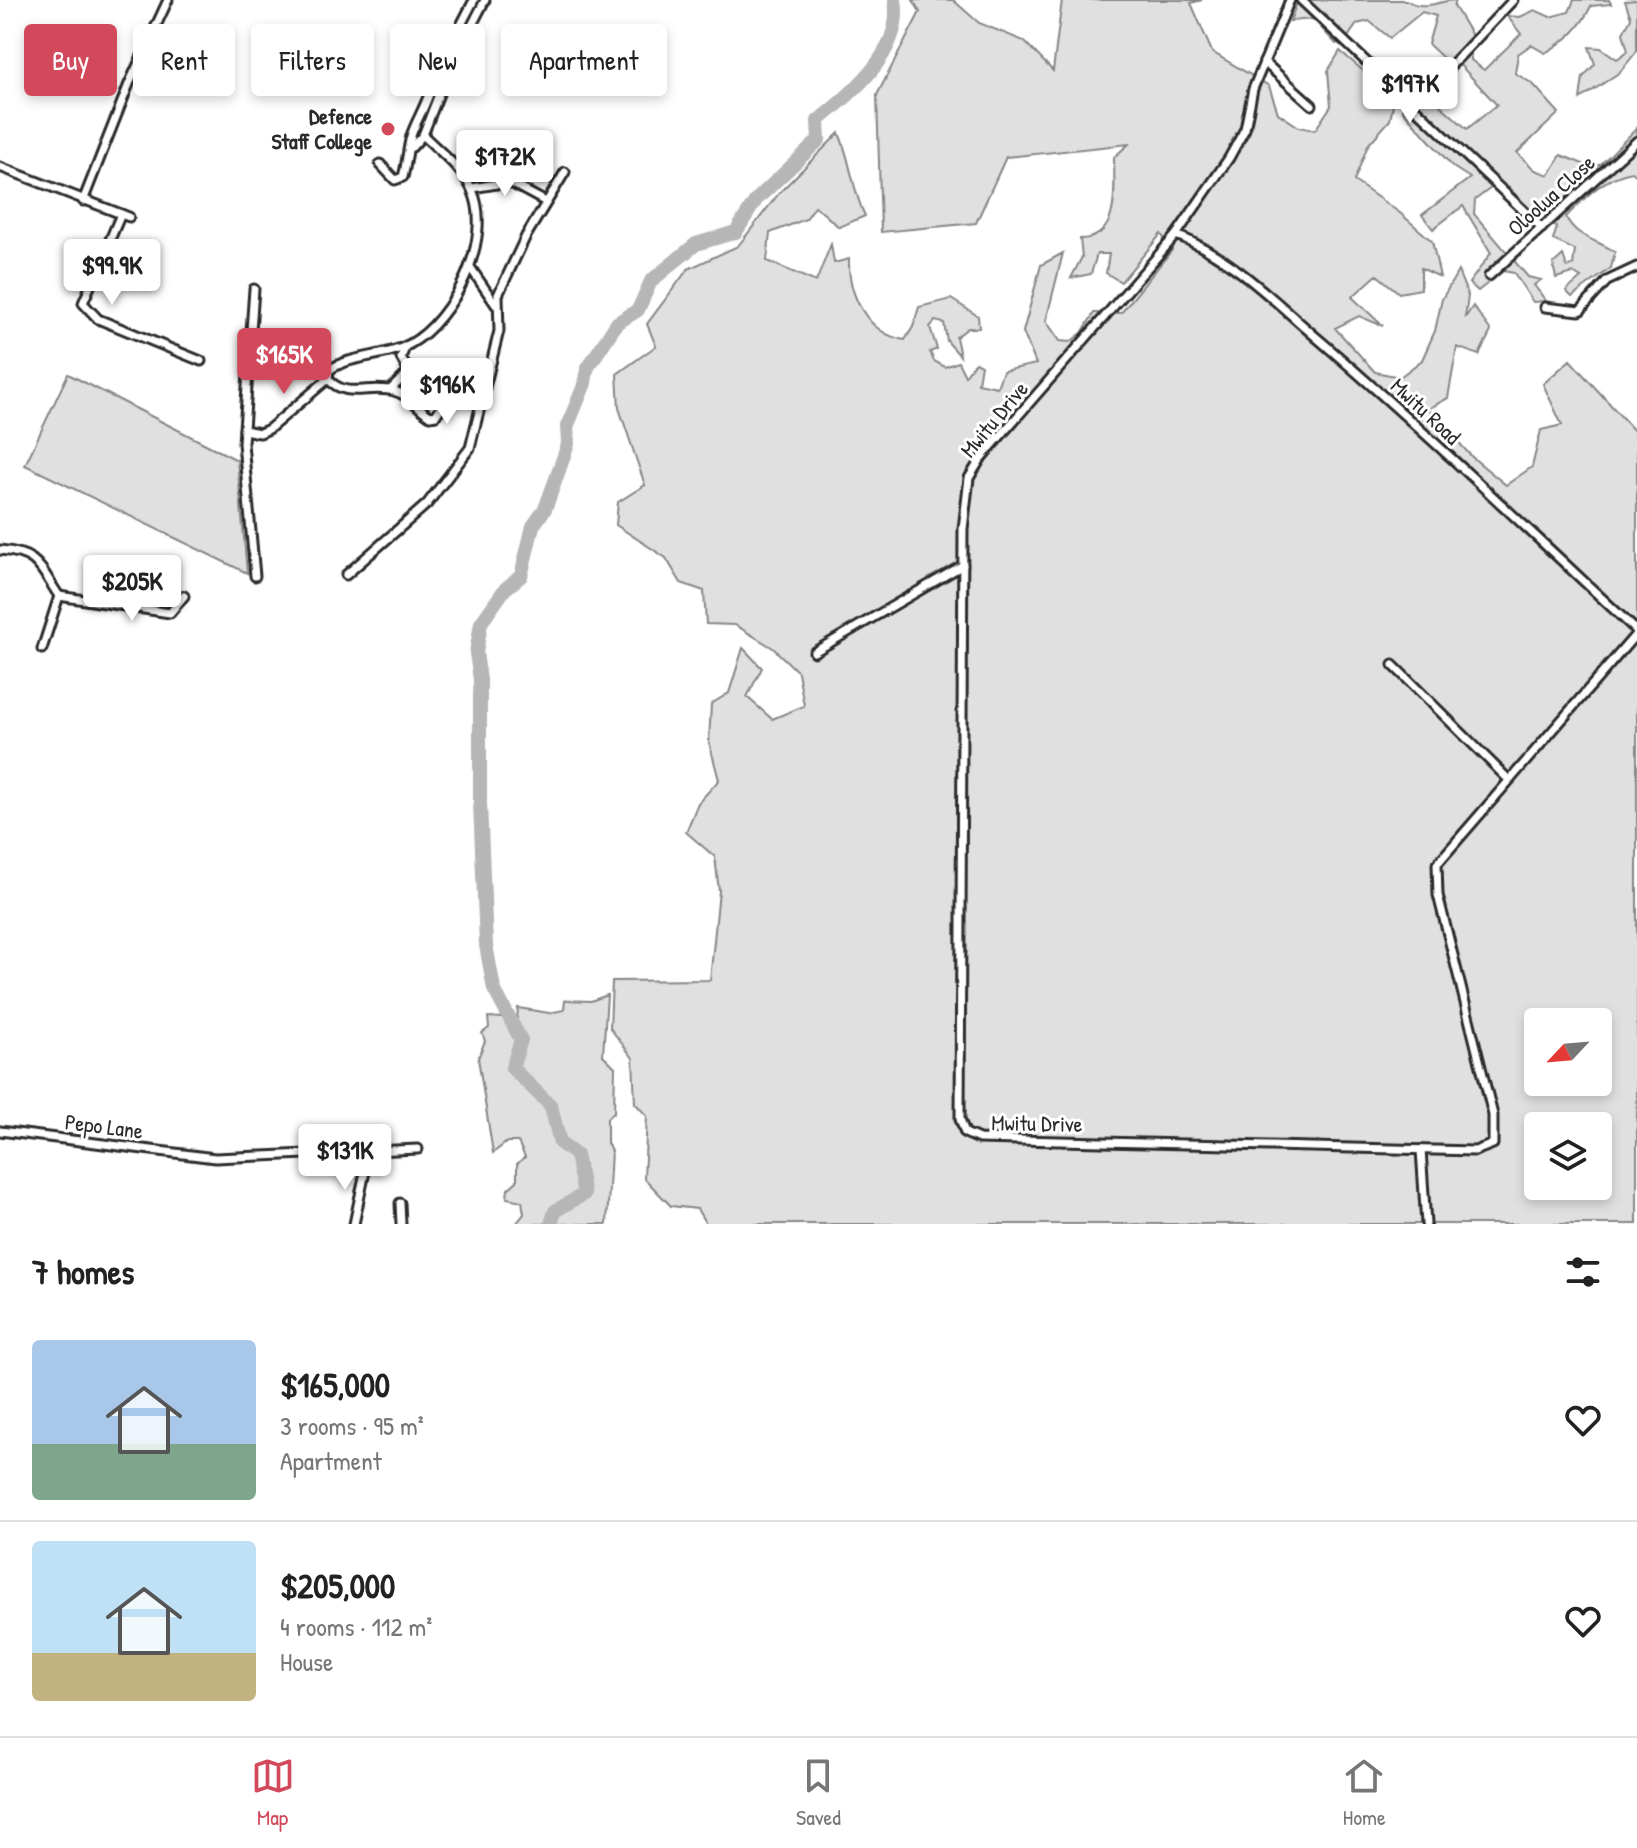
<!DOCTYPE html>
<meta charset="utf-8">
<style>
:root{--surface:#fff;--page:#f6f6f6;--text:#222;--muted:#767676;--line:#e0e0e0;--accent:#d1495b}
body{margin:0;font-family:"Patrick Hand",sans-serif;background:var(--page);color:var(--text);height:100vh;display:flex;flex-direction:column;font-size:30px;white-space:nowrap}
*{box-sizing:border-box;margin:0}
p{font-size:26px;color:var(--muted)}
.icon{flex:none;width:44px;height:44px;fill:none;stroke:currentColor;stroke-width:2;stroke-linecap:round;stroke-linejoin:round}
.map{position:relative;height:1224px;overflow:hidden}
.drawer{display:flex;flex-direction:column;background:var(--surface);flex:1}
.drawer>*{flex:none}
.hud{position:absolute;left:24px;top:24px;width:800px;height:72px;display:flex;gap:16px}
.needle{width:52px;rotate:244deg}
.tools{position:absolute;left:1524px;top:1008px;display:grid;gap:16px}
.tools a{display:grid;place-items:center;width:88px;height:88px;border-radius:8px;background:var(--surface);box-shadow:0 4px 12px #0003;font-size:40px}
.price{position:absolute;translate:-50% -68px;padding:0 18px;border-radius:8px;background:#fff;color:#222;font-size:26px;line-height:52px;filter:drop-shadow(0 2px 4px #0008)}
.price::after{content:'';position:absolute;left:50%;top:48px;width:24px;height:18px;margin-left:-12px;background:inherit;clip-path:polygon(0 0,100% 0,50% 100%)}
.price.active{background:var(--accent);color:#fff}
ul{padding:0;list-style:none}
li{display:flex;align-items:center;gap:24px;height:200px;padding:0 32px}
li+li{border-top:2px solid var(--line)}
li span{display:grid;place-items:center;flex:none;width:224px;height:160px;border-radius:8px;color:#555}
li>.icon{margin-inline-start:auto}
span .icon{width:96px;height:96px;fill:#fffc;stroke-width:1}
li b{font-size:34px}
h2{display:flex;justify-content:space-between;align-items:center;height:96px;padding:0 32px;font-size:34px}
.tag{padding:0 28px;border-radius:8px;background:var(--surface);box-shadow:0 4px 12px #0003;font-size:28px;line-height:72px}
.tag.active{background:var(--accent);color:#fff}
.menu{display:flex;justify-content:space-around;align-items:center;height:112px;border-top:2px solid var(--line);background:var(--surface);font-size:22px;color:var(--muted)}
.menu a{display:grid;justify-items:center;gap:4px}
.menu .active{color:var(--accent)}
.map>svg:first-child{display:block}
</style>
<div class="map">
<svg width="1637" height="1224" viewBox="0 0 1637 1224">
<rect width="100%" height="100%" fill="#fff"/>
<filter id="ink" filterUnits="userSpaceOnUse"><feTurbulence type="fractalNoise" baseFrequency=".0125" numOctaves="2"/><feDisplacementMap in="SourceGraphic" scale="16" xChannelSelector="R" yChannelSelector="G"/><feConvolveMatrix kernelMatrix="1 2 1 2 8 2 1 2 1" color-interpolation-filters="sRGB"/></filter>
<g filter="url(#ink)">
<g fill="#e0e0e0" stroke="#868686" stroke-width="2" fill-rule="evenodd">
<path d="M913 0H953L979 23 1024 41 1053 71 1062 0H1202L1191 3 1212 52 1269 86 1278 113 1299 127 1315 130 1331 106 1328 71 1340 51 1367 74 1393 105 1390 120 1368 145 1354 181 1400 213 1432 241 1440 277 1421 268V289L1399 293 1377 275 1352 297 1383 326 1359 316 1335 328 1375 372 1400 377 1422 360 1435 331 1442 299 1458 271 1468 296 1465 318 1473 306 1491 331 1479 355 1457 347 1448 398 1428 409 1472 457 1506 485 1532 467 1541 430 1562 425 1543 384 1570 360 1637 434V1224H706L697 1209 671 1206 644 1178 647 1116 635 1103 633 1058 610 1028 612 981 710 980 719 891 715 857 686 832 698 803 719 780 709 742 711 704 729 693 743 648 762 668 747 697 772 719 804 706 798 672 773 648 735 625 706 624 704 591 681 583 666 558 616 525 618 502 645 485 619 408 617 374 656 346 647 324 688 269 738 246 780 192 839 133C851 161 852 189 865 216L839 227 815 206 806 219 770 233 767 261 816 282 831 244 834 263 849 259C848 295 867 334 905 340L913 327 919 307 951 299 978 316 979 328H968L956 337 960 356 947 341 944 323 935 321 930 327 937 349 930 352 934 361 945 367 958 362 965 376 975 362 981 365 978 383 997 387 1003 371 1036 364 1023 332 1041 265 1063 253 1046 321 1060 341 1070 342 1082 333 1094 313H1121L1172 250 1161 234 1121 282 1106 273 1109 254H1097L1091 274 1071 278 1082 257 1080 239C1121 239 1114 188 1114 157L1129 144 1006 157 976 223 881 232 877 95 920 12ZM1538 1022H1598V1082H1538ZM1538 1126H1598V1186H1538Z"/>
<path d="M1298 0H1406C1425 12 1439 0 1456 0L1454 6 1471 34V60L1484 70 1521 34 1507 16 1520 17 1535 10 1550 17 1569 12 1574 0H1609L1611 4 1591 6C1580 29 1567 40 1545 53L1531 45 1518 54 1515 73 1533 84 1559 113 1517 153 1535 170 1549 175 1561 155 1583 164 1600 165 1637 128V176L1632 172C1604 177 1585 197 1566 217 1576 238 1598 240 1615 252L1611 268 1572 297 1566 291 1581 278 1573 273 1556 278 1553 264 1563 255 1567 267 1573 265 1575 250 1553 240 1557 227 1538 217 1508 187 1491 188 1475 200 1474 214 1528 277 1541 280 1534 285 1546 301 1533 302 1514 273 1503 271 1478 291 1469 283 1491 253 1463 206 1433 229 1422 215 1470 178 1453 167 1403 111 1402 71 1467 129 1497 105 1461 66 1444 59 1428 44 1436 16 1422 12 1390 38 1369 21 1357 24 1348 37 1336 44 1313 19 1290 21Z"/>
<polygon points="1637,0 1637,51 1620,72 1580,99 1583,77 1595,64 1589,47 1601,48 1617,59 1628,51 1623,33 1631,18 1625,1"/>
<polygon points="68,374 237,460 247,573 25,465"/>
<polygon points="607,995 603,1055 615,1067 614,1112 607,1118 607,1143 611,1151 607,1224 516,1224 524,1214 522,1201 507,1198 508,1189 517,1181 517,1164 525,1157 518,1142 507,1142 493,1153 478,1058 485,1041 482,1033 489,1028 488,1017 517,1019 518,1008 549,1013 564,1010 565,1000 591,1001"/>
</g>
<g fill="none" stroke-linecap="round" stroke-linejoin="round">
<path stroke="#b6b6b6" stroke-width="14" d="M551 1224 555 1211 584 1194 576 1155 560 1143 551 1106 512 1068 521 1040 494 989 486 945 480 803V680L476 653 481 623 505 589 521 576 533 526 545 509 557 476 568 444 567 427 585 383 587 369 617 323 638 310 651 281 696 244 736 232 756 200 819 140 818 121C853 92 904 51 895 0"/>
<g stroke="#2b2b2b" stroke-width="13">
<g id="minor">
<polyline points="1290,0 1253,89 1245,129 1229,158 1176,235 982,457 969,478 963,529 960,1119 965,1133 979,1139 1475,1151 1493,1144 1493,1115 1438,895 1437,864 1637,633"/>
<polyline points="1301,0 1542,228"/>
<circle cx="439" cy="58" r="14"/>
<polyline points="449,48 474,0"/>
<polyline points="455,58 485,0"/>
<polyline points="1264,62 1312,105"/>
<polyline points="1443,74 1513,0"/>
<polyline points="412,147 423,135 448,71"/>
<path d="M380 164 395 180 403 177C407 163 408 143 412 133 420 112 433 95 433 71"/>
<polyline points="0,167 129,217"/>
<polyline points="472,188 509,182 546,202"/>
<polyline points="83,201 129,84 168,0"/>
<polyline points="121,214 83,303 98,319 201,361"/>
<path d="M1176 235C1233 257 1277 304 1323 343 1430 436 1533 534 1637 631"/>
<polyline points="470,267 496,305"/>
<polyline points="1489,276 1637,141"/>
<polyline points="254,289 243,443 255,576"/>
<polyline points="1545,307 1580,311 1607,281 1637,267"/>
<polyline points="405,347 401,358 409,372"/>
<path d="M390 390 409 372 439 394 444 403 436 415 430 416C417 407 409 395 394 391 369 384 347 400 328 379L329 370C353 354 385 358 410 344 454 320 494 237 472 190 463 169 439 151 423 135"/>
<polyline points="244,430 260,433 269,429 328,379"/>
<path d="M0 550C38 553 39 566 59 596L42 649"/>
<polyline points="346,575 427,504 470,448 499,331 498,295 526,236 565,172"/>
<polyline points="59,596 170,613 184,596"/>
<polyline points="814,652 963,565"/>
<polyline points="1393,665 1509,780"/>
<polyline points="0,1131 215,1158 418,1149"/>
<polyline points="1421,1150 1426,1224"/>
<polyline points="400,1203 401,1224"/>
<polyline points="354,1224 366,1167"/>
</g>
</g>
<use href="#minor" stroke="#fff" stroke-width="7"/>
</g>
</g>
<circle fill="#d1495b" stroke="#fff" stroke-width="3" cx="388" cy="129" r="8"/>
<g text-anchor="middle" stroke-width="6" stroke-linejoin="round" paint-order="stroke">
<g font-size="22" font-weight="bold" fill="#2b2b2b" stroke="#fff" text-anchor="end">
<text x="372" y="124">Defence<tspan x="372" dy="25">Staff College</tspan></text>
</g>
<g font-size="22" fill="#2b2b2b" stroke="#fff">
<text transform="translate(1551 195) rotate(-42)" y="8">Oloolua Close</text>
<text transform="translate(1426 411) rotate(43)" y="8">Mwitu Road</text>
<text transform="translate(994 419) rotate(-50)" y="8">Mwitu Drive</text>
<text transform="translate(1037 1123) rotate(1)" y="8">Mwitu Drive</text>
<text transform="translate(104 1126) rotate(7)" y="8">Pepo Lane</text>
</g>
</g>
</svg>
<div class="tools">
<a><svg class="needle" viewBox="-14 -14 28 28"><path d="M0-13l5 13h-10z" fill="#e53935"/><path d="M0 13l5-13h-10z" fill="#767676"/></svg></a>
<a><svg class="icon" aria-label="layers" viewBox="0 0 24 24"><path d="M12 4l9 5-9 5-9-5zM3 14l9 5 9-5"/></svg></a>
</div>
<b class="price" style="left:1410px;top:125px">$197K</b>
<b class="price" style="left:505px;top:198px">$172K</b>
<b class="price" style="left:112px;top:307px">$99.9K</b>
<b class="price active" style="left:284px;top:396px">$165K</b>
<b class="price" style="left:447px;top:426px">$196K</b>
<b class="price" style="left:132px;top:623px">$205K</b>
<b class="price" style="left:345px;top:1192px">$131K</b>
<div class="hud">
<a class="tag active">Buy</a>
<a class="tag">Rent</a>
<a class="tag">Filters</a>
<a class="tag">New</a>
<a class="tag">Apartment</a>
</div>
</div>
<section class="drawer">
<h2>7 homes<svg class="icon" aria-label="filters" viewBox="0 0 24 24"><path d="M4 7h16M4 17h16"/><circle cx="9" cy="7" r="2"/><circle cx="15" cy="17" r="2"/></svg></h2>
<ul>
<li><span style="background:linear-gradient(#a9c7e8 65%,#7fa58c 0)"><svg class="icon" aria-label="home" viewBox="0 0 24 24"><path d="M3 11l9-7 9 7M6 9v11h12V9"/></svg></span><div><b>$165,000</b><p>3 rooms · 95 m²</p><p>Apartment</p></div><svg class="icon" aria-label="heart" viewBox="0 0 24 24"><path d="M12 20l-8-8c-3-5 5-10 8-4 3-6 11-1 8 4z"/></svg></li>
<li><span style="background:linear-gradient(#bfe0f5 70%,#c2b280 0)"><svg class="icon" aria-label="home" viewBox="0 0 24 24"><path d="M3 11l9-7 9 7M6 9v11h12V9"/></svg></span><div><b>$205,000</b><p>4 rooms · 112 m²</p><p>House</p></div><svg class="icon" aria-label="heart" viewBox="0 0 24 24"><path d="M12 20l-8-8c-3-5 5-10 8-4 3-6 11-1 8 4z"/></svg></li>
</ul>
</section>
<nav class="menu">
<a class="active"><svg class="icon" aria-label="map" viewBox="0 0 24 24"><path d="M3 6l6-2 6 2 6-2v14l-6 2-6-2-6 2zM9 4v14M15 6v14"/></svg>Map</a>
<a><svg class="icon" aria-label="saved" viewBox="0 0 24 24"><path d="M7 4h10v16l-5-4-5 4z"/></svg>Saved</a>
<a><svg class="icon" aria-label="home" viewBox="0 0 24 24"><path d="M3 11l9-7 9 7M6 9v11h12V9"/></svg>Home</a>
</nav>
